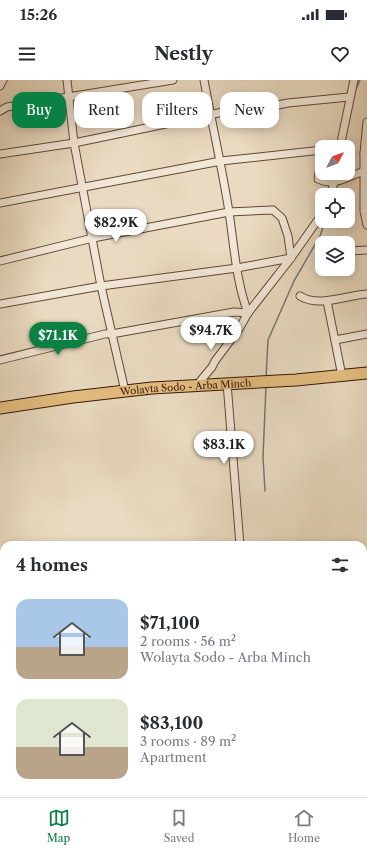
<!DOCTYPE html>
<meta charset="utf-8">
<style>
:root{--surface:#fff;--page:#f2f2f3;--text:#2b2b33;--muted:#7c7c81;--line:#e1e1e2;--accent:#0b8043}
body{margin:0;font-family:"Libre Caslon Text",serif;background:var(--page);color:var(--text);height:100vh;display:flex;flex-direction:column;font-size:15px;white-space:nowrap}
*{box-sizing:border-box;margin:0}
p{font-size:13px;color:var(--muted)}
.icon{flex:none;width:22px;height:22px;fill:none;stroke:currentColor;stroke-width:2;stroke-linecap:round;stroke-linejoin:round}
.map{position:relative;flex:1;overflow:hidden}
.side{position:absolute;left:0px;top:461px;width:367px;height:256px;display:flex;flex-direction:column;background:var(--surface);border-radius:12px 12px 0 0;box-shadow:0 2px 10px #0003}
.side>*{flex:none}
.banner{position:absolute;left:12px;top:12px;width:343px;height:36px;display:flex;gap:8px}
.needle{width:26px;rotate:49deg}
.controls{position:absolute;left:315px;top:60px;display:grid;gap:8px}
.controls a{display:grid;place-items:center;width:40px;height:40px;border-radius:8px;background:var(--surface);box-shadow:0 2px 10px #0003;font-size:20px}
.price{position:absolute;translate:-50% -34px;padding:0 9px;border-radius:14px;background:#fff;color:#222;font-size:13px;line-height:26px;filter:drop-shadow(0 1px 2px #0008)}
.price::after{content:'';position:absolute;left:50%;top:24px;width:12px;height:9px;margin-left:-6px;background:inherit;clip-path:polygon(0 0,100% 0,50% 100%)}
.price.active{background:var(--accent);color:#fff}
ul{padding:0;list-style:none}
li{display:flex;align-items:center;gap:12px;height:100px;padding:0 16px}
li span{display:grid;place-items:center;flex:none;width:112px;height:80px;border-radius:12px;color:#555}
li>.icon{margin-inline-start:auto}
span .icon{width:48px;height:48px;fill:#fffc;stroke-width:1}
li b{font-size:17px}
h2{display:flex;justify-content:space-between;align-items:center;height:48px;padding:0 16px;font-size:17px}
.tag{padding:0 14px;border-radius:12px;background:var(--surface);box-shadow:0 2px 10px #0003;font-size:14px;line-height:36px}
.tag.active{background:var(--accent);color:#fff}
.status{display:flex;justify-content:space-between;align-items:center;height:28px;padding:0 20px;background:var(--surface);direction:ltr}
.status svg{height:11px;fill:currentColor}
header{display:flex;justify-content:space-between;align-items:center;height:52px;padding:0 16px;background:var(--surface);font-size:18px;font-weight:700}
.dock{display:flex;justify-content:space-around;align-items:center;height:56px;border-top:1px solid var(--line);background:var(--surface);font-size:11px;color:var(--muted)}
.dock a{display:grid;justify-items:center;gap:2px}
.dock .active{color:var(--accent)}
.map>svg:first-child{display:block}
</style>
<div class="status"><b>15:26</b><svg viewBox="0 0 49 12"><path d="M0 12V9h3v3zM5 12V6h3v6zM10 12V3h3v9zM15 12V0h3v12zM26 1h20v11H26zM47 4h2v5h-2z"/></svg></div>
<header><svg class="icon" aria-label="menu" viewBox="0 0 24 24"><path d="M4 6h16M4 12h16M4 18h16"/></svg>Nestly<svg class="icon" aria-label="heart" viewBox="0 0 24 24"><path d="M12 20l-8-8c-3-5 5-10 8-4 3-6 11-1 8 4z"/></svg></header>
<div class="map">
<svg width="367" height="717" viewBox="0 0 367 717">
<rect width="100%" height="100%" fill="#e9dac1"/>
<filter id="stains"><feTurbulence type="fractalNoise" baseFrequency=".005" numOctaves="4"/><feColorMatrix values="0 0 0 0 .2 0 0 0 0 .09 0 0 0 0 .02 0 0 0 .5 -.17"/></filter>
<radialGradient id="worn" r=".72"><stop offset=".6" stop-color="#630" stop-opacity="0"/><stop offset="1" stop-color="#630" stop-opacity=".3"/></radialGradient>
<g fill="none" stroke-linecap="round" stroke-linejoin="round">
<g stroke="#757775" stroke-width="1.5">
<polyline points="355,11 360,0"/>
<polyline points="266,298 268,260 294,201 320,156 325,141"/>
<polyline points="265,411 263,377 266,306"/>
</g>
<g stroke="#9eb7bf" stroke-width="10">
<polyline points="0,540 4,542"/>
<polyline points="146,713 147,717"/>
</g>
<g stroke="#644834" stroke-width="9">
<g id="minor">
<polyline points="67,0 74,63 101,206 125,311"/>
<path d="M204 0C212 44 222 87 229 132 234 165 236 201 248 233"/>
<polyline points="0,6 3,0"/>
<polyline points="0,31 7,27 31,23 173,0"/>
<polyline points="340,67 354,0"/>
<polyline points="367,72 364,73 367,42"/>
<polyline points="364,73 364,131 367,145"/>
<polyline points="0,74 74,63 228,31 252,30 288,23 349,17"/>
<path d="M322 74 318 99C337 108 349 94 367 91"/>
<polyline points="331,115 336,93"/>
<polyline points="0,123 221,81 322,70"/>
<polyline points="348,171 367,170"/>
<polyline points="0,181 93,158 229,132 273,130 282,138 288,156 291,178"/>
<path d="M300 216C319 228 347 215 367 214"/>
<polyline points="327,221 342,296"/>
<polyline points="0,224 101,206 237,188 291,178"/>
<polyline points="335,260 367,254"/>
<polyline points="0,280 105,254 117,253 234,232 248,233"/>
<polyline points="227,303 240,465"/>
<polyline points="197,305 212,287 215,281 239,249 248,233 291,178 322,134"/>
</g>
</g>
<g stroke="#371705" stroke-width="13">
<g id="highway">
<path id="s1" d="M0 328 73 317 152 308 296 300 367 293"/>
</g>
</g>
<use href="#minor" stroke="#f1e7d7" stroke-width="7"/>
<use href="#highway" stroke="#e4bd80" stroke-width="11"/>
</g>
<g text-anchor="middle" stroke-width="3" stroke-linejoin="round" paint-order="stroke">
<g font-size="10" fill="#371705" stroke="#f1e7d7">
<text dy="4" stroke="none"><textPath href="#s1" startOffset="187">Wolayta Sodo - Arba Minch</textPath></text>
</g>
</g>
<rect width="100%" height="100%" filter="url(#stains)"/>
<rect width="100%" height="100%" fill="url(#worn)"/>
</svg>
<div class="controls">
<a><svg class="needle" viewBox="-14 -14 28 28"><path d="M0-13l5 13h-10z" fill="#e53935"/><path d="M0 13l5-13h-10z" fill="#7c7c81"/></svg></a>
<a><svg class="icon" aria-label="locate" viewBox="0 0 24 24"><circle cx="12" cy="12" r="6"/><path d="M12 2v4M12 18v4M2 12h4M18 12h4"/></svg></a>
<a><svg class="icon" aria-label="layers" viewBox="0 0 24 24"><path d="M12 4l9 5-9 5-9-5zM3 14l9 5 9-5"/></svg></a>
</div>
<b class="price" style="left:116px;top:163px">$82.9K</b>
<b class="price" style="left:211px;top:271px">$94.7K</b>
<b class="price active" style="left:58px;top:276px">$71.1K</b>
<b class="price" style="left:224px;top:385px">$83.1K</b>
<div class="banner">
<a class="tag active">Buy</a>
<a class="tag">Rent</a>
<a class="tag">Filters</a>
<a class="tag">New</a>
</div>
<section class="side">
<h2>4 homes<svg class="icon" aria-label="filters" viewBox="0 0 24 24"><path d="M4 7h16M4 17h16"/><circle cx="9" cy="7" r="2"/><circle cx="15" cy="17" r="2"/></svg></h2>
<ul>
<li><span style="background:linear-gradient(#a9c7e8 60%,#b9a48a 0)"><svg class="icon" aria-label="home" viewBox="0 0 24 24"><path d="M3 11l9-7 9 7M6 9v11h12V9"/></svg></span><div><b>$71,100</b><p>2 rooms · 56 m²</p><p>Wolayta Sodo - Arba Minch</p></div></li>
<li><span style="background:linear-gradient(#dfe7d0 60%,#b9a48a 0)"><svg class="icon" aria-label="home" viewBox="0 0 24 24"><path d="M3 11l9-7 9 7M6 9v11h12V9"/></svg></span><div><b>$83,100</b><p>3 rooms · 89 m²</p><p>Apartment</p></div></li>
</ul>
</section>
</div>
<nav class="dock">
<a class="active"><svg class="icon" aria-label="map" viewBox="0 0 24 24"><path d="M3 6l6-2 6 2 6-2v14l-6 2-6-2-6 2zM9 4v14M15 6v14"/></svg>Map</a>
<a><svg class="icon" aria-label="saved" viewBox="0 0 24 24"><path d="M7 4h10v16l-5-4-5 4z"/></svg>Saved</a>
<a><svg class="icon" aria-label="home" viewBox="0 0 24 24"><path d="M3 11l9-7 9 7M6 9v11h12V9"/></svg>Home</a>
</nav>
